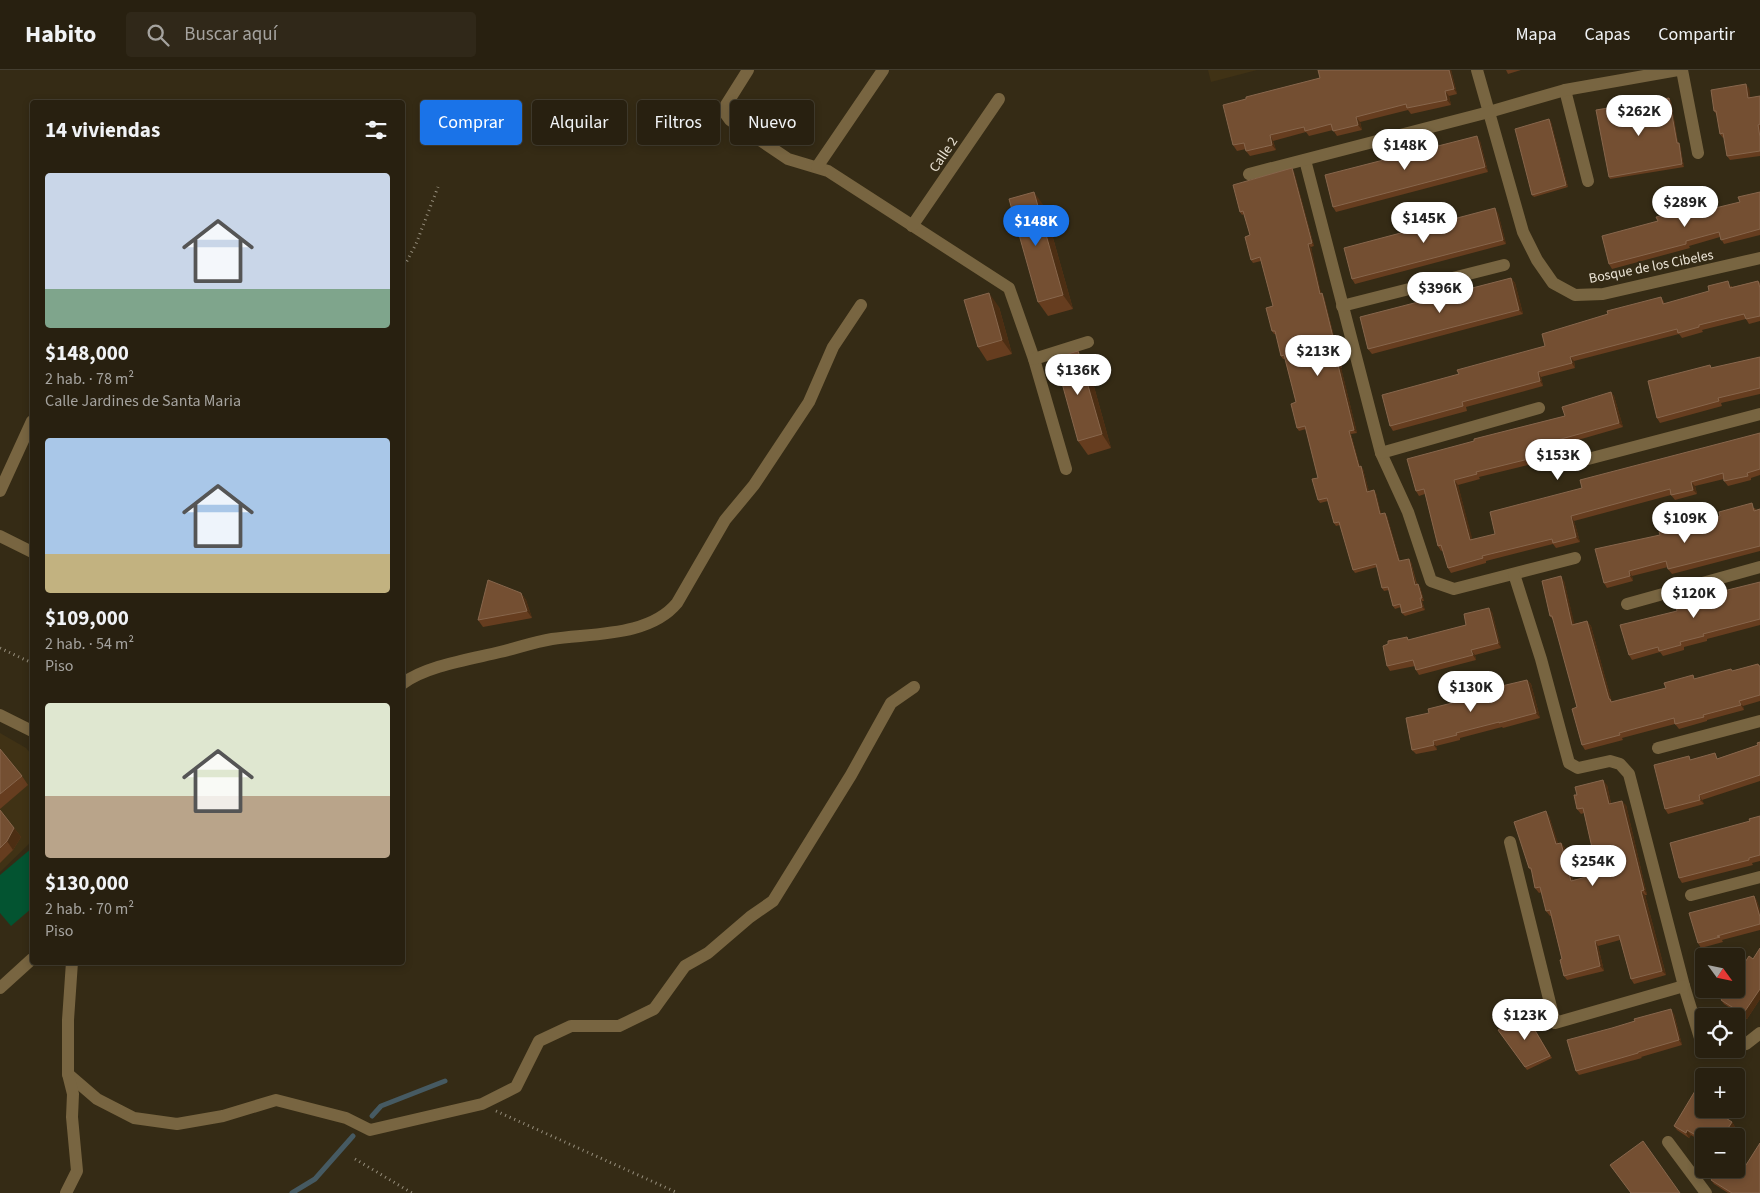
<!DOCTYPE html>
<html lang="es">
<meta charset="utf-8">
<style>
:root{--surface:#282010;--page:#302819;--text:#f1f3f6;--muted:#a5a39f;--line:#443e30;--accent:#1a73e8}
body{margin:0;font-family:"Source Sans 3",sans-serif;background:var(--page);color:var(--text);height:100vh;display:flex;flex-direction:column;font-size:19px;white-space:nowrap}
*{box-sizing:border-box;margin:0}
p{font-size:16px;color:var(--muted)}
.icon{flex:none;width:28px;height:28px;fill:none;stroke:currentColor;stroke-width:2;stroke-linecap:round;stroke-linejoin:round}
.map{position:relative;flex:1;overflow:hidden}
.panel{position:absolute;left:30px;top:30px;width:375px;height:865px;display:flex;flex-direction:column;background:var(--surface);border-radius:5px;box-shadow:0 2px 8px #0003,0 0 0 1px var(--line)}
.panel>*{flex:none}
.hud{position:absolute;left:420px;top:30px;width:475px;height:45px;display:flex;gap:10px}
.needle{width:32px;rotate:123deg}
.buttons{position:absolute;left:1695px;top:878px;display:grid;gap:10px}
.buttons a{display:grid;place-items:center;width:50px;height:50px;border-radius:5px;background:var(--surface);box-shadow:0 2px 8px #0003,0 0 0 1px var(--line);font-size:25px}
.price{position:absolute;translate:-50% -42px;padding:0 11px;border-radius:18px;background:#fff;color:#222;font-size:16px;line-height:32px;filter:drop-shadow(0 1px 2px #0008)}
.price::after{content:'';position:absolute;left:50%;top:30px;width:15px;height:11px;margin-left:-8px;background:inherit;clip-path:polygon(0 0,100% 0,50% 100%)}
.price.selected{background:var(--accent);color:#fff}
ul{padding:0;list-style:none}
li{display:grid;align-content:center;gap:10px;height:265px;padding:0 15px}
li span{display:grid;place-items:center;height:155px;border-radius:5px;color:#555}
li>.icon{margin-inline-start:auto}
span .icon{width:90px;height:90px;fill:#fffc;stroke-width:1}
li b{font-size:21px}
h2{display:flex;justify-content:space-between;align-items:center;height:60px;padding:0 15px;font-size:21px}
.pill{padding:0 18px;border-radius:5px;background:var(--surface);box-shadow:0 2px 8px #0003,0 0 0 1px var(--line);font-size:18px;line-height:45px}
.pill.selected{background:var(--accent);color:#fff}
header{display:flex;align-items:center;gap:30px;box-sizing:border-box;height:70px;padding:0 25px;background:var(--surface);border-bottom:1px solid var(--line)}
header strong{font-size:24px}
nav{display:flex;gap:28px;margin-inline-start:auto;font-size:18px}
.search{width:350px;height:45px;background:var(--page);display:flex;align-items:center;gap:12px;box-sizing:border-box;padding:0 18px;border-radius:5px;color:var(--muted);font-size:19px}
.map>svg:first-child{display:block}
</style>
<header>
<strong>Habito</strong>
<div class="search"><svg class="icon" aria-label="search" viewBox="0 0 24 24"><circle cx="10" cy="10" r="6"/><path d="M15 15l6 6"/></svg>Buscar aquí</div>
<nav><a>Mapa</a><a>Capas</a><a>Compartir</a></nav>
</header>
<div class="map">
<svg width="1760" height="1123" viewBox="0 0 1760 1123">
<rect width="100%" height="100%" fill="#352b15"/>
<g fill="#403215">
<polygon points="1208,0 1257,0 1211,12"/>
<polygon points="0,663 26,678 32,685 32,771 0,802"/>
</g>
<polygon fill="#035431" points="32,778 32,838 11,856 0,843 0,805"/>
<g fill="none" stroke-linecap="round" stroke-linejoin="round">
<g stroke="#465a62" stroke-width="5">
<polyline points="372,1046 381,1036 445,1011"/>
<polyline points="292,1123 315,1109 353,1066"/>
</g>
<g stroke="#978f7d" stroke-width="3" stroke-dasharray="1 4" stroke-linecap="butt">
<polyline points="402,200 416,174 438,117"/>
<polyline points="0,578 32,593"/>
<polyline points="496,1041 678,1123"/>
<polyline points="355,1089 412,1123"/>
</g>
<g stroke="#786541" stroke-width="12">
<polyline points="748,0 726,35 725,43 730,50 788,89 828,101 1009,218 1034,289 1066,399"/>
<polyline points="1477,0 1523,162 1537,190 1553,213 1575,225 1603,224 1760,188"/>
<polyline points="1682,0 1698,83"/>
<polyline points="1565,20 1588,111"/>
<polyline points="1305,90 1381,383 1408,442 1431,511 1454,519 1575,488"/>
<polyline points="817,97 883,0"/>
<polyline points="1249,104 1489,42 1565,20 1678,0"/>
<polyline points="912,156 999,29"/>
<polyline points="1342,236 1504,195"/>
<polyline points="1034,289 1088,272"/>
<polyline points="1381,383 1539,338"/>
<polyline points="1588,389 1760,344"/>
<polyline points="0,421 32,351"/>
<polyline points="0,466 32,482"/>
<polyline points="1514,504 1541,589 1569,693 1578,698 1610,691 1620,694 1629,704 1684,916 1700,968 1704,970"/>
<polyline points="1627,534 1760,497"/>
<path d="M402 614C425 596 471 589 500 582 517 578 534 572 552 569 591 563 649 567 677 533L725 450 754 415 809 332 833 277 861 235"/>
<polyline points="0,645 32,661"/>
<polyline points="1658,678 1760,651"/>
<polyline points="1510,772 1555,953 1684,916"/>
<polyline points="1691,825 1760,807"/>
<polyline points="0,918 32,889"/>
<polyline points="1736,977 1746,974 1760,963"/>
<polyline points="68,1004 97,1029 134,1048 177,1054 223,1046 276,1030 346,1048 370,1060 482,1034 516,1017 539,971 571,956 619,956 654,939 685,896 708,883 750,847 773,831 851,705 891,633 914,617"/>
<polyline points="1668,1072 1706,1123"/>
<polyline points="66,1123 77,1101 72,1047 73,1024 68,1004 68,950 72,892"/>
</g>
</g>
<g fill="#663d1f">
<polygon points="1451,0 1457,24 1449,26 1451,35 1411,44 1408,40 1360,52 1362,60 1337,66 1333,60 1309,66 1306,62 1273,71 1276,80 1250,86 1246,81 1246,79 1237,81 1233,75 1246,29 1320,8"/>
<polygon points="1506,0 1521,0 1508,4"/>
<polygon points="1749,18 1750,28 1760,26 1760,86 1730,90 1727,86 1724,67 1723,68 1720,64 1717,45 1714,41"/>
<polygon points="1669,28 1671,31 1678,73 1680,75 1684,97 1610,109 1609,107"/>
<polygon points="1549,49 1551,52 1568,117 1534,127 1532,125"/>
<polygon points="1480,71 1488,102 1336,142 1333,137"/>
<polygon points="1292,98 1294,102 1314,176 1311,177 1316,202 1321,224 1322,223 1324,227 1342,298 1341,298 1357,363 1351,364 1360,397 1363,399 1369,422 1376,423 1381,444 1387,446 1400,491 1411,492 1417,514 1420,517 1424,531 1422,531 1425,540 1405,546 1402,543 1401,537 1395,539 1393,536 1389,520 1384,521 1382,518 1377,497 1355,503 1353,500 1340,455 1336,456 1334,453 1328,431 1320,433 1318,430 1318,408 1306,359 1299,361 1297,358 1296,332 1285,289 1283,289 1281,286 1276,264 1274,264 1272,261 1273,236 1261,191 1253,193 1251,190 1250,165 1244,144 1242,145 1240,142"/>
<polygon points="1760,122 1760,165 1724,174 1720,167 1689,176 1690,178 1612,199 1609,194 1658,151 1708,136 1709,140 1740,132"/>
<polygon points="1044,136 1073,239 1048,246 1038,232"/>
<polygon points="1498,143 1506,174 1355,214 1352,209"/>
<polygon points="1511,208 1515,213 1523,244 1372,284 1368,279"/>
<polygon points="1758,211 1760,213 1760,251 1749,254 1746,249 1702,260 1703,262 1682,268 1679,264 1574,291 1575,298 1541,307 1543,316 1466,337 1467,341 1393,361 1390,356 1459,304 1545,276 1608,244 1661,227 1665,234 1732,216 1732,217"/>
<polygon points="999,237 1012,284 987,291 978,277"/>
<polygon points="1078,281 1088,295 1111,378 1088,385 1078,371"/>
<polygon points="1760,287 1760,324 1721,333 1722,336 1660,353 1657,348 1712,298"/>
<polygon points="1611,322 1614,326 1623,357 1557,376 1560,387 1479,407 1480,409 1458,415 1472,470 1495,464 1582,418 1760,363 1760,405 1751,408 1751,410 1728,416 1724,411 1724,409 1695,416 1697,424 1675,430 1671,425 1574,451 1580,472 1556,478 1553,474 1486,491 1486,493 1451,503 1448,498 1443,480 1441,481 1438,476 1425,424 1419,426 1416,421 1565,346"/>
<polygon points="1755,438 1756,440 1760,439 1760,481 1672,504 1668,499 1668,497 1632,506 1633,511 1607,518 1604,513 1660,465"/>
<polygon points="1564,511 1574,554 1587,551 1591,556 1611,629 1612,632 1666,618 1695,609 1732,601 1758,594 1760,596 1760,631 1743,636 1744,640 1707,650 1707,651 1679,659 1675,654 1622,668 1623,670 1585,680 1582,675 1577,637 1554,551 1550,546"/>
<polygon points="1760,512 1760,555 1707,569 1707,571 1684,577 1684,580 1663,586 1660,582 1632,590 1629,585 1677,541"/>
<polygon points="521,523 526,530 532,548 483,557 478,550"/>
<polygon points="1492,542 1501,578 1475,585 1476,590 1419,605 1416,600 1415,596 1390,601 1387,596 1388,574 1407,567 1409,570 1466,555"/>
<polygon points="1527,610 1531,614 1540,648 1503,658 1502,657 1460,668 1460,670 1436,676 1437,680 1416,684 1412,680 1429,643 1452,633"/>
<polygon points="1760,672 1760,711 1702,730 1704,734 1668,744 1665,739 1692,690 1719,688 1758,675"/>
<polygon points="0,679 22,706 28,715 0,739"/>
<polygon points="1607,715 1611,733 1626,735 1647,825 1645,825 1666,905 1634,914 1631,909 1620,870 1598,876 1604,901 1567,910 1564,906 1562,889 1551,846 1550,846 1546,841 1542,822 1539,823 1535,818 1532,802 1529,798 1549,746 1558,774 1561,773 1565,778 1573,810 1598,804 1584,743 1581,744 1577,739"/>
<polygon points="0,740 21,767 13,780 0,793"/>
<polygon points="1760,746 1760,791 1752,793 1753,795 1682,813 1679,808 1750,751"/>
<polygon points="1754,826 1757,831 1760,840 1760,860 1722,870 1723,872 1701,878 1698,873"/>
<polygon points="1760,878 1760,929 1747,949 1724,934 1721,930 1753,889"/>
<polygon points="1674,944 1682,975 1641,987 1642,988 1579,1005 1576,1001"/>
<polygon points="1526,945 1552,988 1527,1000 1498,960"/>
<polygon points="1704,1039 1720,1044 1732,1052 1735,1057 1729,1066 1704,1066 1704,1073 1691,1065 1689,1068 1677,1060 1674,1056"/>
<polygon points="1746,1095 1760,1123 1728,1123 1714,1114 1711,1110"/>
</g>
<g fill="#4c2e13">
<polygon points="1449,0 1451,0 1457,24 1454,19"/>
<polygon points="1746,14 1749,18 1751,32 1748,28"/>
<polygon points="1445,21 1449,26 1451,35 1447,30"/>
<polygon points="1669,28 1671,31 1678,76 1677,73"/>
<polygon points="1356,47 1360,52 1362,60 1358,55"/>
<polygon points="1549,49 1551,52 1568,117 1566,115"/>
<polygon points="1270,65 1273,71 1276,80 1272,75"/>
<polygon points="1477,66 1480,71 1488,102 1485,97"/>
<polygon points="1679,73 1680,75 1684,97 1682,94"/>
<polygon points="1292,98 1294,102 1314,176 1312,173"/>
<polygon points="1034,122 1044,136 1073,239 1063,225"/>
<polygon points="1704,131 1708,136 1710,145 1707,140"/>
<polygon points="1495,138 1498,143 1506,174 1503,170"/>
<polygon points="1308,174 1311,177 1322,227 1320,224"/>
<polygon points="1511,208 1515,213 1523,244 1519,240"/>
<polygon points="989,223 999,237 1012,284 1002,270"/>
<polygon points="1322,223 1324,227 1342,298 1340,295"/>
<polygon points="1078,281 1088,295 1111,378 1102,364"/>
<polygon points="1570,287 1574,291 1575,298 1572,293"/>
<polygon points="1338,295 1341,298 1357,363 1354,360"/>
<polygon points="1538,302 1541,307 1543,316 1540,311"/>
<polygon points="1611,322 1614,326 1623,357 1619,353"/>
<polygon points="1349,361 1351,364 1361,400 1359,397"/>
<polygon points="1554,371 1557,376 1560,387 1557,382"/>
<polygon points="1361,396 1363,399 1370,425 1367,422"/>
<polygon points="1454,410 1458,415 1474,475 1470,470"/>
<polygon points="1691,412 1695,416 1697,424 1693,420"/>
<polygon points="1374,420 1376,423 1382,447 1380,444"/>
<polygon points="1385,443 1387,446 1401,494 1399,491"/>
<polygon points="1571,446 1574,451 1580,472 1576,467"/>
<polygon points="1409,489 1411,492 1417,518 1415,515"/>
<polygon points="1629,501 1632,506 1633,511 1630,506"/>
<polygon points="1561,506 1564,511 1576,560 1572,555"/>
<polygon points="1418,514 1420,517 1424,531 1422,528"/>
<polygon points="521,523 526,530 532,548 527,541"/>
<polygon points="1420,528 1422,531 1425,540 1422,537"/>
<polygon points="1489,538 1492,542 1501,578 1498,573"/>
<polygon points="1587,551 1591,556 1611,629 1614,633 1609,629"/>
<polygon points="1471,580 1475,585 1476,590 1473,585"/>
<polygon points="1527,610 1531,614 1540,648 1536,643"/>
<polygon points="1739,631 1743,636 1744,640 1741,635"/>
<polygon points="1433,671 1436,676 1437,680 1434,675"/>
<polygon points="1603,710 1607,715 1612,739 1609,734"/>
<polygon points="1699,725 1702,730 1704,734 1700,730"/>
<polygon points="1622,731 1626,735 1647,825 1644,820"/>
<polygon points="1546,741 1549,746 1560,779 1556,774"/>
<polygon points="14,758 21,767 13,780 7,771"/>
<polygon points="1561,773 1565,778 1574,816 1571,811"/>
<polygon points="1641,821 1645,825 1666,905 1662,901"/>
<polygon points="1754,826 1757,831 1760,840 1760,847"/>
<polygon points="1595,871 1598,876 1604,901 1600,896"/>
<polygon points="1760,919 1760,929 1747,949 1743,944"/>
<polygon points="1671,939 1674,944 1682,975 1679,970"/>
<polygon points="1732,1052 1735,1057 1729,1066 1723,1066"/>
<polygon points="1687,1060 1691,1065 1689,1068 1686,1063"/>
</g>
<g fill="#744f32" stroke="#87664c">
<polygon points="1318,0 1449,0 1454,19 1445,21 1447,30 1407,38 1406,34 1356,47 1358,55 1333,61 1331,54 1305,61 1304,57 1270,65 1272,75 1246,81 1244,73 1233,75 1223,35 1246,29 1246,27 1320,8"/>
<polygon points="1746,14 1748,28 1760,26 1760,54 1758,55 1760,67 1760,81 1727,86 1723,63 1720,64 1716,41 1714,41 1711,20"/>
<polygon points="1669,28 1677,73 1679,73 1682,94 1609,107 1596,40"/>
<polygon points="1549,49 1566,115 1532,125 1515,59"/>
<polygon points="1477,66 1485,97 1333,137 1325,105"/>
<polygon points="1292,98 1312,173 1308,174 1314,198 1320,224 1322,223 1340,295 1338,295 1354,360 1349,361 1359,397 1361,396 1367,422 1374,420 1380,444 1385,443 1399,491 1409,489 1415,515 1418,514 1422,528 1420,528 1422,537 1402,543 1400,534 1393,536 1388,517 1382,518 1376,494 1353,500 1339,452 1334,453 1327,428 1318,430 1312,409 1318,408 1305,356 1297,358 1291,334 1296,332 1284,285 1281,286 1275,261 1272,261 1266,238 1273,236 1260,187 1251,190 1245,167 1250,165 1243,141 1240,142 1233,115"/>
<polygon points="1034,122 1063,225 1038,232 1009,129"/>
<polygon points="1760,122 1760,159 1721,170 1719,162 1686,171 1686,174 1609,194 1602,166 1658,151 1656,147 1684,140 1683,137 1704,131 1707,140 1740,132 1738,127"/>
<polygon points="1495,138 1503,170 1352,209 1344,178"/>
<polygon points="1511,208 1519,240 1368,279 1360,247"/>
<polygon points="1728,211 1730,218 1758,211 1760,218 1760,246 1746,249 1744,244 1699,255 1699,257 1678,263 1677,259 1570,287 1572,293 1538,302 1540,311 1462,332 1463,336 1390,356 1382,325 1459,304 1457,300 1545,276 1542,264 1608,244 1607,241 1661,227 1663,234 1709,221 1708,216"/>
<polygon points="989,223 1002,270 978,277 964,230"/>
<polygon points="1078,281 1102,364 1078,371 1055,288"/>
<polygon points="1760,287 1760,318 1718,328 1719,331 1657,348 1648,311 1710,295 1711,298"/>
<polygon points="1611,322 1619,353 1554,371 1557,382 1476,402 1477,404 1454,410 1470,470 1495,464 1490,442 1582,418 1580,410 1760,363 1760,399 1747,403 1748,406 1724,411 1723,403 1691,412 1693,420 1671,425 1670,419 1571,446 1576,467 1553,473 1552,469 1482,486 1483,488 1448,498 1441,475 1438,476 1424,419 1416,421 1407,389 1474,371 1474,369 1565,346 1562,337"/>
<polygon points="1752,433 1754,441 1760,439 1760,476 1668,499 1666,491 1629,501 1630,506 1604,513 1595,479 1660,465 1659,462 1720,446 1719,442"/>
<polygon points="1561,506 1572,555 1587,551 1609,629 1610,629 1611,632 1666,618 1664,613 1693,605 1694,609 1731,599 1732,601 1758,594 1759,596 1760,596 1760,625 1739,631 1741,635 1703,645 1704,647 1675,654 1674,648 1619,663 1620,665 1582,675 1572,639 1577,637 1552,546 1550,546 1542,511"/>
<polygon points="488,510 521,523 527,541 478,550"/>
<polygon points="1760,512 1760,549 1703,564 1704,566 1680,572 1681,575 1659,581 1658,577 1629,585 1620,555 1677,541 1675,533"/>
<polygon points="1489,538 1498,573 1471,580 1473,585 1416,600 1413,590 1387,596 1383,576 1388,574 1388,571 1407,567 1408,570 1466,555 1464,544"/>
<polygon points="1527,610 1536,643 1499,653 1499,652 1456,663 1457,665 1433,671 1434,675 1412,680 1406,648 1429,643 1428,639 1452,633 1451,628"/>
<polygon points="1760,672 1760,705 1699,725 1700,730 1665,739 1654,695 1689,686 1690,690 1715,683 1717,689 1758,675 1757,673"/>
<polygon points="0,679 22,706 0,724"/>
<polygon points="1603,710 1609,734 1622,731 1644,820 1641,821 1662,901 1631,909 1619,865 1595,871 1600,896 1564,906 1560,890 1562,889 1550,840 1546,841 1540,817 1535,818 1531,798 1529,798 1514,752 1546,741 1556,774 1561,773 1571,811 1598,804 1583,738 1577,739 1574,725 1577,725 1575,717"/>
<polygon points="0,740 14,758 7,771 0,778"/>
<polygon points="1760,746 1760,785 1749,788 1749,790 1679,808 1670,773 1750,751 1749,749"/>
<polygon points="1754,826 1760,847 1760,854 1717,866 1720,867 1698,873 1689,843"/>
<polygon points="1760,878 1760,919 1743,944 1721,930 1728,919 1736,919 1736,906 1749,886 1753,889"/>
<polygon points="1671,939 1679,970 1638,982 1638,983 1576,1001 1567,970 1612,958 1635,951 1634,949"/>
<polygon points="1526,945 1550,986 1525,997 1498,960"/>
<polygon points="1695,1021 1704,1027 1704,1039 1716,1039 1715,1041 1732,1052 1723,1066 1704,1066 1704,1070 1687,1060 1686,1063 1674,1056"/>
<polygon points="1643,1071 1680,1123 1631,1123 1610,1095"/>
<polygon points="1760,1073 1760,1123 1732,1123 1711,1110 1718,1099 1736,1099 1736,1089 1746,1095"/>
</g>
<g text-anchor="middle" stroke-width="4" stroke-linejoin="round" paint-order="stroke">
<g font-size="14" fill="#ebe4d6" stroke="#352b15">
<text transform="translate(943 84) rotate(-56)" y="5">Calle 2</text>
<text transform="translate(1651 196) rotate(-11)" y="5">Bosque de los Cibeles</text>
</g>
</g>
</svg>
<div class="buttons">
<a><svg class="needle" viewBox="-14 -14 28 28"><path d="M0-13l5 13h-10z" fill="#e53935"/><path d="M0 13l5-13h-10z" fill="#a5a39f"/></svg></a>
<a><svg class="icon" aria-label="locate" viewBox="0 0 24 24"><circle cx="12" cy="12" r="6"/><path d="M12 2v4M12 18v4M2 12h4M18 12h4"/></svg></a>
<a>+</a>
<a>−</a>
</div>
<b class="price" style="left:1639px;top:67px">$262K</b>
<b class="price" style="left:1405px;top:101px">$148K</b>
<b class="price" style="left:1685px;top:158px">$289K</b>
<b class="price" style="left:1424px;top:174px">$145K</b>
<b class="price selected" style="left:1036px;top:177px">$148K</b>
<b class="price" style="left:1440px;top:244px">$396K</b>
<b class="price" style="left:1318px;top:307px">$213K</b>
<b class="price" style="left:1078px;top:326px">$136K</b>
<b class="price" style="left:1558px;top:411px">$153K</b>
<b class="price" style="left:1685px;top:474px">$109K</b>
<b class="price" style="left:1694px;top:549px">$120K</b>
<b class="price" style="left:1471px;top:643px">$130K</b>
<b class="price" style="left:1593px;top:817px">$254K</b>
<b class="price" style="left:1525px;top:971px">$123K</b>
<div class="hud">
<a class="pill selected">Comprar</a>
<a class="pill">Alquilar</a>
<a class="pill">Filtros</a>
<a class="pill">Nuevo</a>
</div>
<section class="panel">
<h2>14 viviendas<svg class="icon" aria-label="filters" viewBox="0 0 24 24"><path d="M4 7h16M4 17h16"/><circle cx="9" cy="7" r="2"/><circle cx="15" cy="17" r="2"/></svg></h2>
<ul>
<li><span style="background:linear-gradient(#c9d6e8 75%,#7fa58c 0)"><svg class="icon" aria-label="home" viewBox="0 0 24 24"><path d="M3 11l9-7 9 7M6 9v11h12V9"/></svg></span><div><b>$148,000</b><p>2 hab. · 78 m²</p><p>Calle Jardines de Santa Maria</p></div></li>
<li><span style="background:linear-gradient(#a9c7e8 75%,#c2b280 0)"><svg class="icon" aria-label="home" viewBox="0 0 24 24"><path d="M3 11l9-7 9 7M6 9v11h12V9"/></svg></span><div><b>$109,000</b><p>2 hab. · 54 m²</p><p>Piso</p></div></li>
<li><span style="background:linear-gradient(#dfe7d0 60%,#b9a48a 0)"><svg class="icon" aria-label="home" viewBox="0 0 24 24"><path d="M3 11l9-7 9 7M6 9v11h12V9"/></svg></span><div><b>$130,000</b><p>2 hab. · 70 m²</p><p>Piso</p></div></li>
</ul>
</section>
</div>
